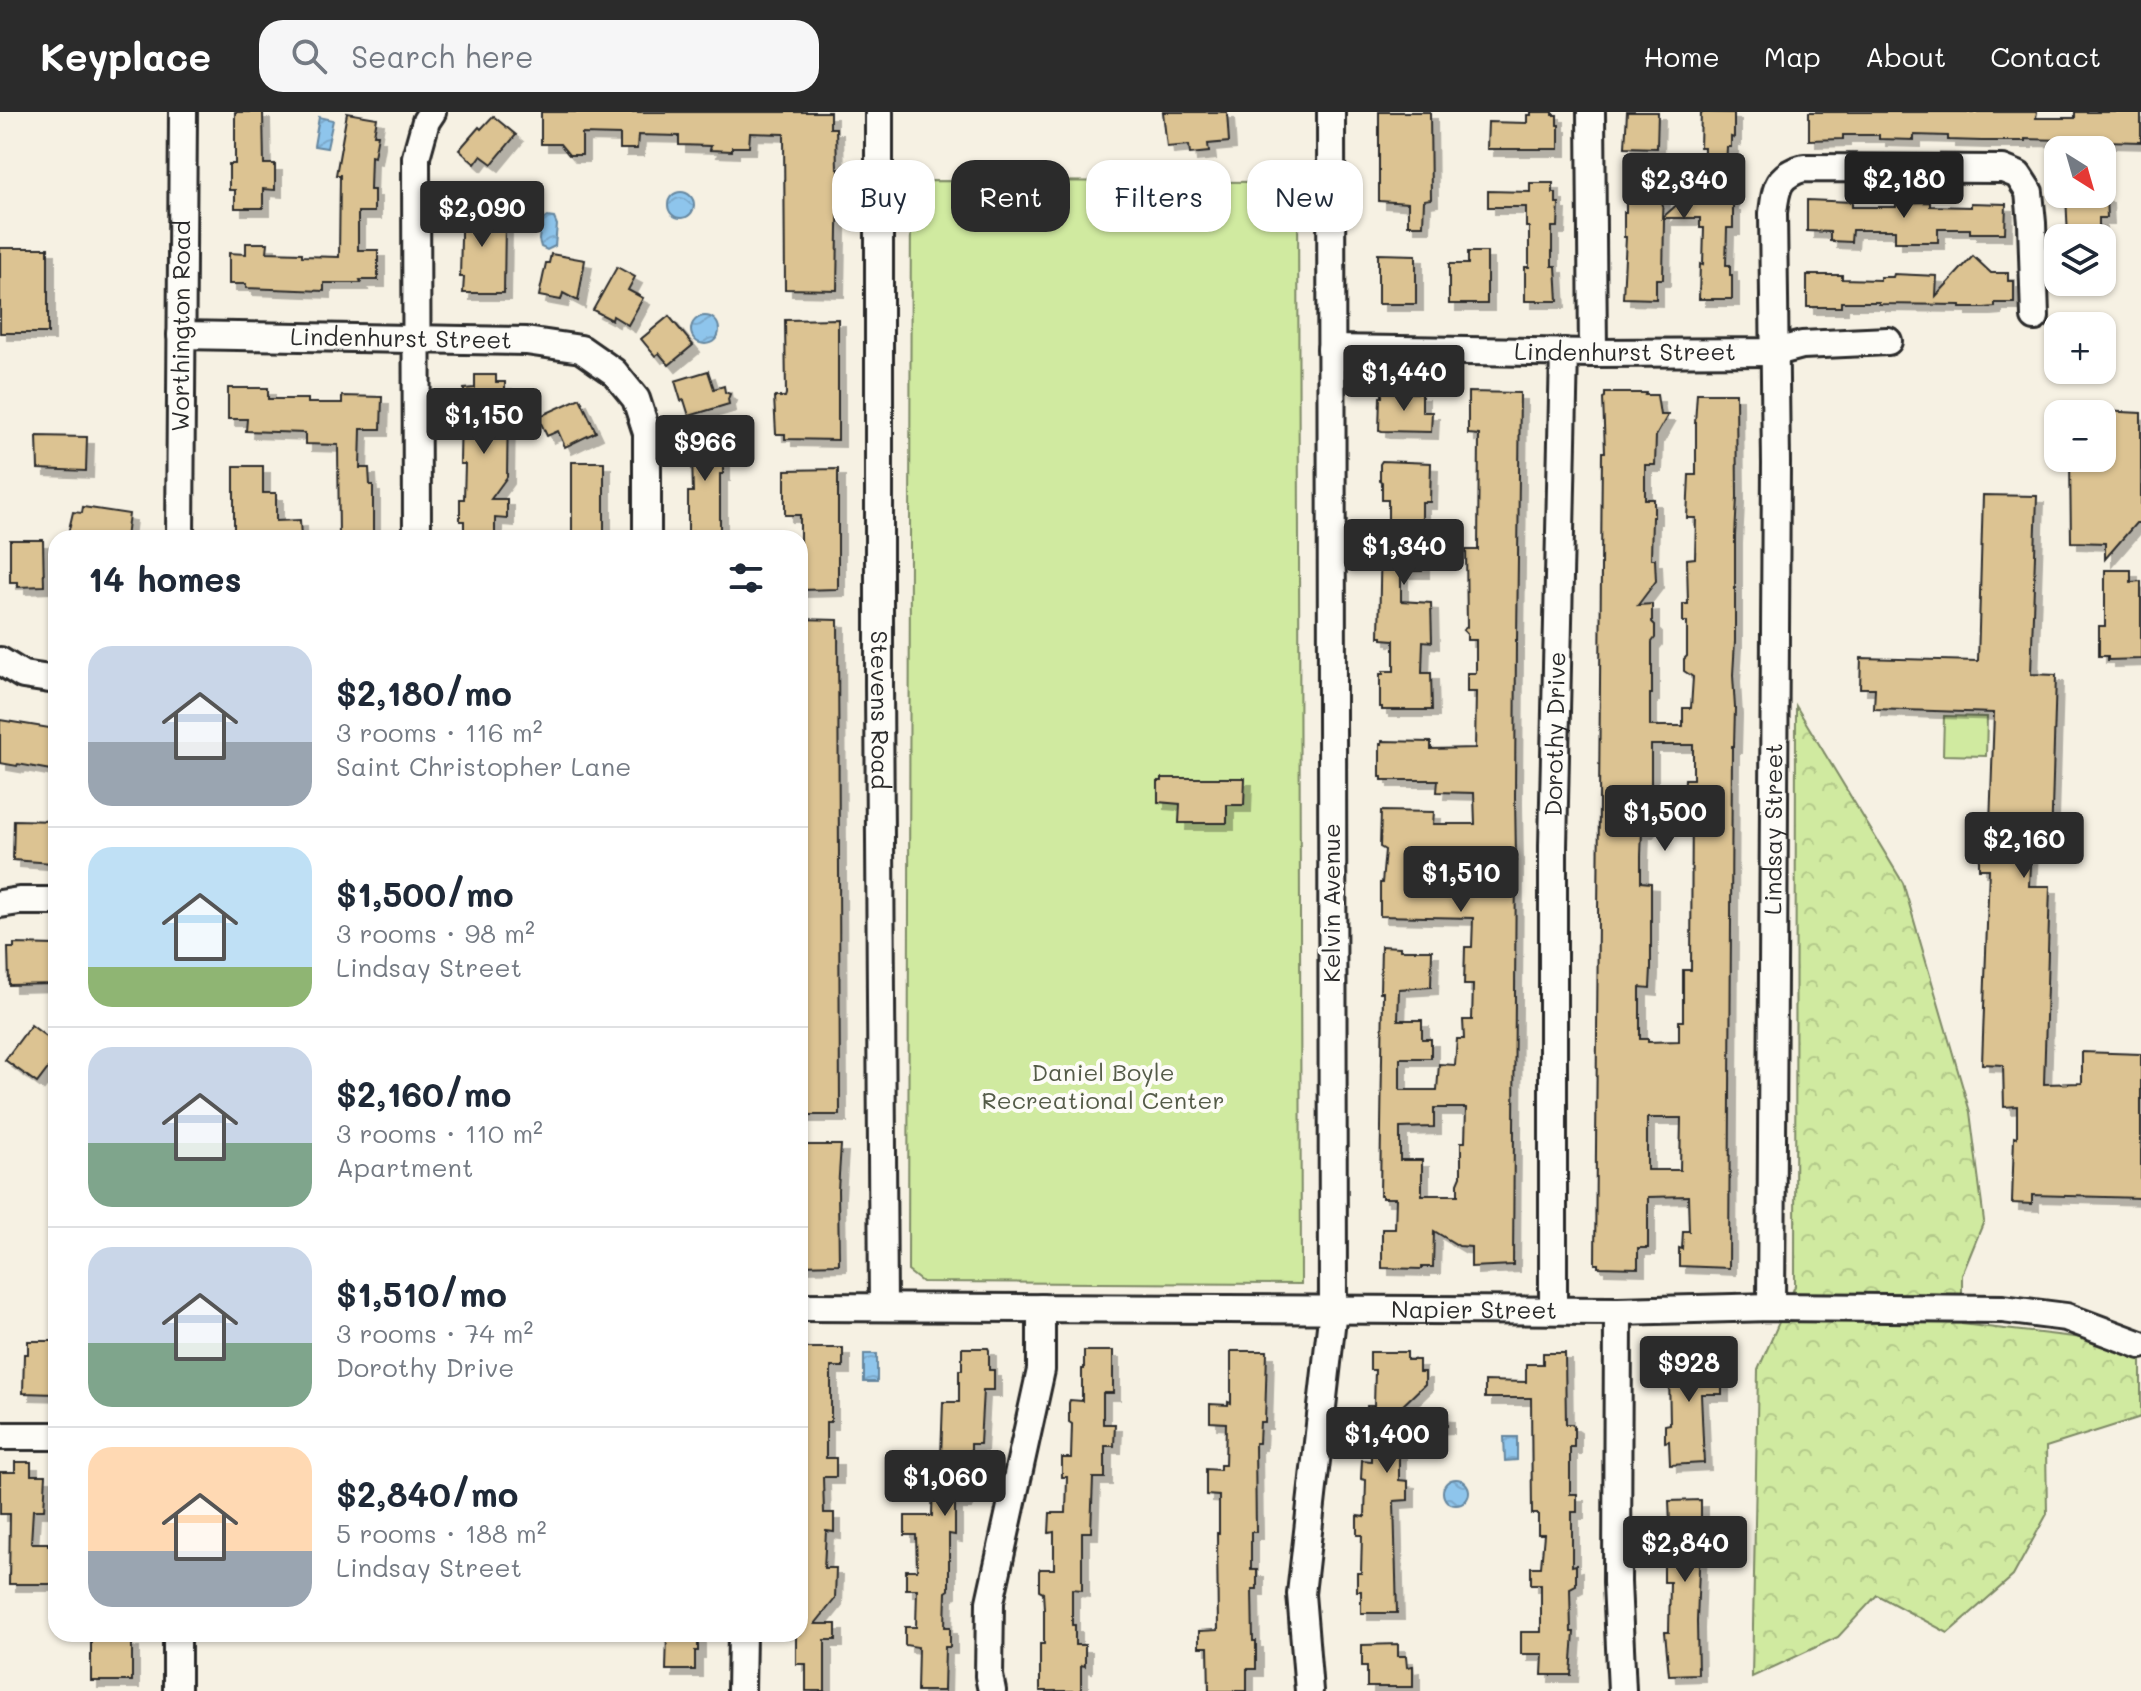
<!DOCTYPE html>
<meta charset="utf-8">
<style>
:root{--surface:#fff;--page:#f6f6f7;--text:#1f2937;--muted:#747a83;--line:#e0e1e3;--accent:#2b2b2b}
body{margin:0;font-family:Mali,sans-serif;background:var(--page);color:var(--text);height:100vh;display:flex;flex-direction:column;font-size:30px;white-space:nowrap}
*{box-sizing:border-box;margin:0}
p{font-size:26px;color:var(--muted)}
.icon{flex:none;width:44px;height:44px;fill:none;stroke:currentColor;stroke-width:2;stroke-linecap:round;stroke-linejoin:round}
.map{position:relative;flex:1;overflow:hidden}
.side{position:absolute;left:48px;top:418px;width:760px;height:1112px;display:flex;flex-direction:column;background:var(--surface);border-radius:24px;box-shadow:0 2px 6px #0004}
.side>*{flex:none}
.banner{position:absolute;left:832px;top:48px;width:760px;height:72px;display:flex;gap:16px}
.needle{width:52px;rotate:143deg}
.tools{position:absolute;left:2044px;top:24px;display:grid;gap:16px}
.tools a{display:grid;place-items:center;width:72px;height:72px;border-radius:16px;background:var(--surface);box-shadow:0 2px 6px #0004;font-size:40px}
.price{position:absolute;translate:-50% -68px;padding:0 18px;border-radius:8px;background:var(--accent);color:#fff;font-size:26px;line-height:52px;filter:drop-shadow(0 2px 4px #0008)}
.price::after{content:'';position:absolute;left:50%;top:48px;width:24px;height:18px;margin-left:-12px;background:inherit;clip-path:polygon(0 0,100% 0,50% 100%)}
.price.current{background:#222;color:#fff}
ul{padding:0;list-style:none}
li{display:flex;align-items:center;gap:24px;height:200px;padding:0 40px}
li+li{border-top:2px solid var(--line)}
li span{display:grid;place-items:center;flex:none;width:224px;height:160px;border-radius:24px;color:#555}
li>.icon{margin-inline-start:auto}
span .icon{width:96px;height:96px;fill:#fffc;stroke-width:1}
li b{font-size:34px}
h2{display:flex;justify-content:space-between;align-items:center;height:96px;padding:0 40px;font-size:34px}
.tag{padding:0 28px;border-radius:24px;background:var(--surface);box-shadow:0 2px 6px #0004;font-size:28px;line-height:72px}
.tag.current{background:var(--accent);color:#fff}
header{display:flex;align-items:center;gap:48px;box-sizing:border-box;height:112px;padding:0 40px;background:var(--accent);color:#fff}
header strong{font-size:38px}
nav{display:flex;gap:44px;margin-inline-start:auto;font-size:28px}
.search{width:560px;height:72px;background:var(--page);display:flex;align-items:center;gap:20px;box-sizing:border-box;padding:0 28px;border-radius:24px;color:var(--muted);font-size:30px}
.map>svg:first-child{display:block}
</style>
<header>
<strong>Keyplace</strong>
<div class="search"><svg class="icon" aria-label="search" viewBox="0 0 24 24"><circle cx="10" cy="10" r="6"/><path d="M15 15l6 6"/></svg>Search here</div>
<nav><a>Home</a><a>Map</a><a>About</a><a>Contact</a></nav>
</header>
<div class="map">
<svg width="2141" height="1579" viewBox="0 0 2141 1579">
<defs>
<pattern id="forest-crowns" width="20" height="18" patternUnits="userSpaceOnUse" patternTransform="scale(2)"><rect width="20" height="18" fill="#d0eaa0"/><path d="M2 6a3 3 0 1 1 6 0M12 15a3 3 0 1 1 6 0" fill="none" stroke="#b3c98a"/></pattern>
<pattern id="water-waves" width="16" height="10" patternUnits="userSpaceOnUse" patternTransform="scale(2)"><rect width="16" height="10" fill="#8ec5ec"/><path d="M0 5q4-4 8 0t8 0" fill="none" stroke="#7ba9cb"/></pattern>
<filter id="shadow"><feDropShadow dx="7" dy="7" stdDeviation="0" flood-color="#0004"/></filter>
</defs>
<rect width="100%" height="100%" fill="#f6f1e3"/>
<filter id="ink" filterUnits="userSpaceOnUse"><feTurbulence type="fractalNoise" baseFrequency=".0125" numOctaves="2"/><feDisplacementMap in="SourceGraphic" scale="16" xChannelSelector="R" yChannelSelector="G"/><feConvolveMatrix kernelMatrix="1 2 1 2 8 2 1 2 1" color-interpolation-filters="sRGB"/></filter>
<g filter="url(#ink)">
<g fill="#d0eaa0" stroke="#7e8a66" stroke-width="2">
<polygon points="911,69 1298,70 1301,1172 922,1170 908,1159"/>
<polygon points="1944,604 1987,605 1986,644 1943,643"/>
</g>
<polygon fill="url(#forest-crowns)" stroke="#7e8a66" stroke-width="2" points="1796,594 1903,771 1970,1000 1984,1109 1962,1163 1962,1212 2091,1227 2141,1248 2141,1305 2046,1335 2047,1402 2013,1464 1948,1521 1877,1483 1838,1525 1752,1565 1758,1258 1795,1174"/>
<g fill="url(#water-waves)" stroke="#66879f" stroke-width="2">
<polygon points="319,5 333,8 327,36 314,34"/>
<circle cx="681" cy="93" r="13"/>
<polygon points="547,105 554,106 557,113 555,134 547,138 541,135 539,128 541,109"/>
<circle cx="705" cy="218" r="14"/>
<rect x="864" y="1242" width="13" height="28"/>
<polygon points="1504,1325 1517,1325 1517,1348 1505,1349"/>
<circle cx="1456" cy="1380" r="13"/>
</g>
<g fill="#dcc392" stroke="#2b2b2b" stroke-width="2" fill-rule="evenodd" filter="url(#shadow)">
<polygon points="235,0 263,0 264,52 275,52 275,78 263,77 263,96 235,96 235,78 229,78 229,52 235,52"/>
<polygon points="541,0 830,0 830,16 836,16 837,57 839,57 837,178 785,177 784,22 750,21 749,35 732,35 732,39 710,38 711,34 679,33 679,24 638,23 637,37 620,37 620,23 582,22 582,43 569,43 560,32 541,32"/>
<polygon points="1163,0 1227,0 1229,30 1208,32 1209,40 1190,42 1189,33 1167,35"/>
<polygon points="1379,0 1430,0 1431,87 1424,88 1423,113 1408,113 1408,91 1379,89"/>
<polygon points="1531,0 1553,0 1553,3 1557,3 1557,13 1559,13 1559,37 1487,37 1488,10 1527,11 1527,3 1531,3"/>
<polygon points="1627,0 1658,0 1657,36 1625,35"/>
<polygon points="1701,0 1734,1 1734,26 1731,25 1731,35 1727,35 1725,72 1727,72 1727,81 1731,81 1731,92 1733,92 1733,116 1727,116 1726,153 1730,153 1730,163 1732,163 1732,187 1699,187 1700,152 1703,153 1704,116 1700,116 1700,106 1664,106 1663,167 1656,167 1656,187 1623,186 1626,125 1624,125 1624,100 1626,100 1626,90 1630,90 1630,71 1653,72 1653,82 1663,82 1662,106 1700,72 1703,72 1704,35 1700,35"/>
<polygon points="1809,0 2037,0 2036,6 2075,6 2075,0 2141,0 2141,30 2025,27 2025,29 1982,29 1948,28 1948,24 1914,23 1914,28 1879,27 1879,23 1843,23 1843,27 1809,28"/>
<polygon points="347,1 377,6 374,23 378,23 374,45 371,44 370,78 374,78 374,100 358,100 358,138 378,138 378,168 360,168 361,171 324,171 324,179 246,176 246,172 229,172 229,141 246,142 246,131 268,131 267,140 302,141 302,144 339,145 340,63 336,63"/>
<polygon points="493,4 516,23 492,52 481,44 475,52 459,38 479,15 481,17"/>
<polygon points="1530,71 1553,71 1553,81 1556,81 1556,91 1559,91 1558,115 1552,115 1552,154 1556,154 1558,189 1525,189 1525,155 1529,155 1529,115 1526,115 1526,95 1488,95 1488,79 1530,80"/>
<polygon points="2066,82 2106,84 2107,106 2099,106 2099,126 2068,126"/>
<polygon points="465,88 495,88 495,108 505,108 504,181 463,181 464,165 460,165 461,126 461,105 465,105"/>
<polygon points="1807,88 1852,90 1852,95 1896,95 1896,91 1930,90 1930,94 1971,95 1971,91 2006,92 2005,121 1970,121 1970,117 1938,117 1938,130 1895,130 1895,118 1852,118 1851,130 1830,129 1830,120 1807,119"/>
<rect x="0" y="136" width="48" height="85"/>
<polygon points="1468,140 1487,140 1487,192 1449,192 1449,152 1468,152"/>
<polygon points="551,142 585,148 578,189 563,181 561,188 539,184 546,151 549,151"/>
<polygon points="1378,142 1416,143 1416,192 1378,192"/>
<polygon points="1973,144 1991,161 2008,161 2008,169 2014,169 2014,191 1995,191 1995,195 1984,196 1960,196 1960,193 1879,192 1879,190 1841,190 1841,195 1807,195 1807,163 1842,163 1842,167 1880,168 1880,165 1893,165 1894,162 1937,164 1936,184"/>
<polygon points="617,155 635,165 628,178 643,186 628,213 613,204 612,208 593,198"/>
<polygon points="669,204 693,233 669,253 659,241 655,244 641,227"/>
<polygon points="838,207 838,328 785,327 785,322 776,322 774,285 785,285 786,282 785,208"/>
<polygon points="708,259 714,277 724,274 725,280 730,282 728,287 729,292 689,304 684,288 681,289 675,269"/>
<polygon points="475,263 496,263 496,270 505,270 505,294 508,295 507,365 491,387 507,387 507,407 495,406 495,425 464,425 464,409 460,409 460,387 464,387 465,352 460,352 461,294 464,294 464,277 475,276"/>
<polygon points="228,276 268,276 268,287 308,287 308,291 342,291 342,284 382,285 381,317 361,317 360,356 369,356 370,373 373,373 373,426 339,426 338,333 305,332 305,321 246,319 247,307 228,307"/>
<polygon points="1382,280 1422,281 1422,300 1432,300 1431,320 1382,319 1379,318 1380,285 1382,285"/>
<path d="M1468 280 1520 281 1517 528H1516L1515 685 1516 745 1513 1153 1471 1155V1135L1459 1134 1434 1119 1433 1155H1422V1157L1382 1156V1117H1395L1396 1086H1382V1083H1380L1383 880H1380L1381 834 1400 835V838H1432L1431 875 1399 877 1398 908H1422V927H1431V946H1400V978H1437L1439 952 1455 953 1457 927H1464L1463 908H1472L1473 873H1464L1465 835H1472L1473 806 1380 804V771H1382L1385 738 1380 735 1381 699 1434 700 1433 712H1475L1474 681 1437 680 1438 668H1382V665H1380V632H1382V629L1431 630V637L1475 636 1476 580H1467V561H1476V528H1467V522L1463 518 1467 515 1466 438H1478L1479 323 1468 322ZM1434 996H1466L1465 1030H1461V1064L1458 1071V1083H1422V1048H1400V1016L1434 1015Z"/>
<path d="M1605 281H1646L1645 283H1657L1660 303H1668L1656 324 1655 353H1645V387H1654V405H1652L1651 447H1655L1656 469 1638 493 1652 492V510L1655 513V526L1652 530V582H1650V614H1683V596H1691L1693 565 1684 559V547L1687 544V510H1683V492H1688L1687 447 1695 446 1696 406H1687L1689 363H1696V311H1695L1697 281H1736L1737 385 1735 425V529L1733 563 1735 596 1734 634H1732L1729 1156 1679 1154V1136L1682 1137 1683 1119H1689L1688 1084 1648 1085V1136H1638V1156L1598 1155V1152H1595L1602 340H1605L1603 286 1605 285ZM1651 633H1693V667H1685L1684 685H1692L1691 858H1683V909H1679V929L1648 930V927H1640V875L1650 876 1651 856V771L1641 770V744L1642 718H1646L1651 712ZM1647 1006H1681L1680 1058H1647Z"/>
<polygon points="580,286 596,320 565,335 558,319 547,324 538,305"/>
<polygon points="2102,299 2141,301 2141,411 2136,411 2105,447 2105,431 2071,430 2070,346 2102,346"/>
<polygon points="37,324 87,325 86,359 38,357"/>
<polygon points="688,324 723,324 723,362 720,362 720,419 688,420 688,380 693,380 692,345 689,345"/>
<polygon points="1382,349 1431,351 1430,390 1422,390 1422,459 1401,459 1401,489 1431,491 1432,530 1423,529 1422,561 1431,561 1432,598 1382,598 1382,595 1380,595 1380,562 1383,562 1383,559 1394,559 1394,528 1382,527 1382,525 1379,525 1381,423 1382,423 1382,419 1388,419 1388,388 1382,388 1382,370 1380,369 1380,352"/>
<rect x="572" y="350" width="32" height="76"/>
<polygon points="234,354 263,354 263,381 276,381 276,409 300,408 301,426 234,426"/>
<polygon points="838,357 838,477 800,478 800,403 785,403 785,358"/>
<polygon points="1983,383 2037,384 2031,562 2056,563 2051,733 2031,732 2029,774 2050,774 2044,972 2082,971 2082,940 2141,942 2141,1086 2032,1083 2032,1092 2012,1091 2014,1025 2017,1026 2017,994 2004,995 2003,953 1982,952 1989,757 1979,757 1979,740 1989,740 1994,601 1874,597 1875,576 1860,576 1861,546 1978,549"/>
<polygon points="83,395 129,402 126,426 67,426 73,400 82,401"/>
<polygon points="10,428 43,428 44,474 18,475 18,470 10,470"/>
<polygon points="2105,458 2131,458 2131,470 2141,469 2141,547 2108,548 2108,544 2099,544 2099,514 2105,514"/>
<polygon points="800,507 838,508 840,1003 800,1003"/>
<polygon points="0,608 56,617 56,659 18,652 17,654 0,651"/>
<polygon points="1162,666 1245,666 1244,693 1227,693 1227,711 1179,711 1180,692 1158,690 1158,669 1162,669"/>
<polygon points="14,708 56,709 56,748 52,748 52,751 13,748"/>
<polygon points="14,832 56,833 56,872 9,873 8,836 14,836"/>
<polygon points="31,913 56,932 56,946 37,971 5,948"/>
<polygon points="800,1033 841,1033 838,1078 839,1152 800,1153"/>
<polygon points="28,1229 56,1229 56,1282 23,1281 24,1242 28,1242"/>
<polygon points="800,1236 843,1236 843,1255 831,1255 831,1310 826,1310 826,1346 836,1346 836,1365 823,1365 824,1401 834,1401 834,1420 826,1419 824,1456 836,1456 835,1487 815,1512 836,1512 836,1528 825,1528 825,1579 806,1579 806,1552 796,1552 796,1522 800,1522"/>
<polygon points="962,1236 988,1236 989,1238 989,1258 994,1258 994,1278 983,1278 980,1332 971,1332 971,1367 966,1367 966,1388 964,1390 955,1390 955,1423 949,1422 949,1478 946,1480 945,1515 950,1515 950,1535 945,1535 944,1579 917,1579 918,1535 905,1533 905,1515 916,1515 917,1477 906,1477 906,1458 917,1458 916,1423 905,1423 905,1404 932,1404 933,1367 928,1367 928,1348 941,1345 943,1290 959,1290 959,1258 962,1258"/>
<polygon points="1084,1239 1113,1239 1113,1281 1103,1281 1103,1312 1115,1312 1114,1334 1105,1334 1105,1366 1093,1366 1091,1420 1082,1420 1082,1478 1072,1477 1072,1513 1075,1513 1075,1533 1085,1533 1085,1554 1081,1553 1081,1579 1040,1579 1040,1532 1044,1532 1044,1497 1043,1480 1039,1478 1039,1459 1040,1457 1054,1457 1054,1420 1049,1421 1050,1401 1066,1401 1067,1365 1062,1365 1062,1346 1071,1346 1072,1312 1069,1310 1069,1291 1070,1288 1082,1289 1082,1257 1084,1257"/>
<polygon points="1231,1239 1267,1239 1265,1310 1260,1310 1259,1331 1255,1331 1256,1420 1251,1420 1251,1458 1257,1458 1257,1477 1252,1477 1253,1529 1256,1529 1256,1557 1247,1557 1247,1579 1209,1579 1208,1535 1199,1535 1199,1519 1218,1518 1217,1421 1219,1421 1219,1384 1206,1383 1206,1357 1220,1358 1220,1353 1225,1353 1226,1311 1210,1310 1210,1292 1228,1293 1228,1290 1231,1291"/>
<polygon points="1370,1240 1407,1240 1407,1248 1419,1248 1419,1260 1425,1260 1425,1272 1396,1300 1447,1303 1447,1314 1406,1316 1406,1335 1399,1335 1399,1368 1408,1369 1408,1388 1394,1389 1397,1501 1361,1501 1361,1479 1357,1479 1357,1461 1361,1461 1362,1423 1357,1423 1357,1404 1365,1405 1366,1368 1361,1367 1362,1348 1371,1349 1371,1313 1367,1313 1367,1294 1374,1294 1375,1258 1370,1258"/>
<polygon points="1543,1241 1565,1241 1566,1312 1571,1312 1574,1314 1574,1335 1570,1335 1570,1382 1577,1382 1577,1400 1572,1400 1572,1454 1576,1453 1576,1473 1570,1476 1571,1520 1574,1520 1571,1563 1542,1563 1543,1542 1521,1542 1521,1520 1541,1520 1541,1472 1531,1472 1531,1455 1541,1455 1544,1422 1538,1422 1538,1402 1532,1402 1531,1286 1485,1286 1485,1269 1526,1270 1526,1252 1543,1252"/>
<polygon points="1715,1241 1716,1264 1722,1264 1722,1282 1701,1282 1704,1351 1670,1353 1669,1329 1665,1330 1665,1313 1670,1312 1669,1262 1665,1262 1664,1242"/>
<polygon points="15,1350 31,1350 31,1363 46,1363 44,1398 33,1398 31,1431 48,1431 48,1433 56,1433 56,1472 9,1472 10,1402 0,1402 0,1360 15,1360"/>
<polygon points="1701,1388 1701,1409 1714,1408 1715,1429 1700,1429 1697,1510 1698,1562 1669,1563 1665,1520 1669,1520 1670,1470 1664,1470 1664,1451 1673,1451 1672,1412 1670,1412 1669,1389"/>
<polygon points="667,1522 698,1522 698,1539 695,1539 695,1558 666,1558"/>
<rect x="91" y="1529" width="41" height="40"/>
<polygon points="1398,1532 1398,1544 1406,1544 1407,1555 1413,1554 1413,1575 1367,1575 1367,1554 1362,1554 1362,1533"/>
</g>
<g fill="none" stroke-linecap="round" stroke-linejoin="round">
<g stroke="#2b2b2b" stroke-width="32">
<g id="minor">
<path id="s1" d="M879 0V572L883 1195"/>
<polyline points="1591,0 1593,241"/>
<path id="s2" d="M181 223 526 229 581 237 614 260 636 287 647 321V426"/>
<path id="s3" d="M1331 237 1593 241 1776 240 1802 233 1888 229"/>
<path id="s4" d="M180 426 183 0"/>
<polyline points="417,426 416,45 426,9 432,0"/>
<polyline points="0,549 23,563 56,568"/>
<polyline points="0,792 19,789 56,789"/>
<path id="s5" d="M800 1195 1618 1199 1771 1195 2003 1197 2066 1205 2141 1233"/>
<path id="s6" d="M1771 1195 1776 351 1773 101C1776 76 1777 63 1804 56L2003 57 2018 63 2029 80 2032 111 2035 205"/>
<path id="s7" d="M1553 1198V734L1564 240"/>
<polyline points="1618,1199 1617,1470 1622,1579"/>
<polyline points="0,1324 56,1324"/>
<polyline points="177,1579 177,1522"/>
<polyline points="741,1579 742,1522"/>
<polyline points="992,1579 989,1564 990,1490 1041,1258 1041,1196"/>
<polyline points="1309,1579 1301,1482 1333,1197 1331,0"/>
</g>
</g>
<use href="#minor" stroke="#fdfcf7" stroke-width="26"/>
</g>
</g>
<g text-anchor="middle" stroke-width="8" stroke-linejoin="round" paint-order="stroke">
<g font-size="24" fill="#2b2b2b" stroke="#fdfcf7">
<text dy="8" stroke="none"><textPath href="#s4" startOffset="212">Worthington Road</textPath></text>
<text dy="8" stroke="none"><textPath href="#s2" startOffset="220">Lindenhurst Street</textPath></text>
<text dy="8" stroke="none"><textPath href="#s3" startOffset="294">Lindenhurst Street</textPath></text>
<text dy="8" stroke="none"><textPath href="#s1" startOffset="598">Stevens Road</textPath></text>
<text dy="8" stroke="none"><textPath href="#s7" startOffset="576">Dorothy Drive</textPath></text>
<text dy="8" stroke="none"><textPath href="#s6" startOffset="478">Lindsay Street</textPath></text>
<text transform="translate(1332 791) rotate(-90)" y="8">Kelvin Avenue</text>
<text dy="8" stroke="none"><textPath href="#s5" startOffset="674">Napier Street</textPath></text>
</g>
<g font-size="24" fill="#545b48" stroke="#fdfcf7">
<text x="1103" y="969">Daniel Boyle<tspan x="1103" dy="28">Recreational Center</tspan></text>
</g>
</g>
</svg>
<div class="tools">
<a><svg class="needle" viewBox="-14 -14 28 28"><path d="M0-13l5 13h-10z" fill="#e53935"/><path d="M0 13l5-13h-10z" fill="#747a83"/></svg></a>
<a><svg class="icon" aria-label="layers" viewBox="0 0 24 24"><path d="M12 4l9 5-9 5-9-5zM3 14l9 5 9-5"/></svg></a>
<a>+</a>
<a>−</a>
</div>
<b class="price current" style="left:1904px;top:108px">$2,180</b>
<b class="price" style="left:1684px;top:109px">$2,340</b>
<b class="price" style="left:482px;top:137px">$2,090</b>
<b class="price" style="left:1404px;top:301px">$1,440</b>
<b class="price" style="left:484px;top:344px">$1,150</b>
<b class="price" style="left:705px;top:371px">$966</b>
<b class="price" style="left:1404px;top:475px">$1,340</b>
<b class="price" style="left:1665px;top:741px">$1,500</b>
<b class="price" style="left:2024px;top:768px">$2,160</b>
<b class="price" style="left:1461px;top:802px">$1,510</b>
<b class="price" style="left:1689px;top:1292px">$928</b>
<b class="price" style="left:1387px;top:1363px">$1,400</b>
<b class="price" style="left:945px;top:1406px">$1,060</b>
<b class="price" style="left:1685px;top:1472px">$2,840</b>
<div class="banner">
<a class="tag">Buy</a>
<a class="tag current">Rent</a>
<a class="tag">Filters</a>
<a class="tag">New</a>
</div>
<section class="side">
<h2>14 homes<svg class="icon" aria-label="filters" viewBox="0 0 24 24"><path d="M4 7h16M4 17h16"/><circle cx="9" cy="7" r="2"/><circle cx="15" cy="17" r="2"/></svg></h2>
<ul>
<li><span style="background:linear-gradient(#c9d6e8 60%,#9aa5b1 0)"><svg class="icon" aria-label="home" viewBox="0 0 24 24"><path d="M3 11l9-7 9 7M6 9v11h12V9"/></svg></span><div><b>$2,180/mo</b><p>3 rooms · 116 m²</p><p>Saint Christopher Lane</p></div></li>
<li><span style="background:linear-gradient(#bfe0f5 75%,#8fb573 0)"><svg class="icon" aria-label="home" viewBox="0 0 24 24"><path d="M3 11l9-7 9 7M6 9v11h12V9"/></svg></span><div><b>$1,500/mo</b><p>3 rooms · 98 m²</p><p>Lindsay Street</p></div></li>
<li><span style="background:linear-gradient(#c9d6e8 60%,#7fa58c 0)"><svg class="icon" aria-label="home" viewBox="0 0 24 24"><path d="M3 11l9-7 9 7M6 9v11h12V9"/></svg></span><div><b>$2,160/mo</b><p>3 rooms · 110 m²</p><p>Apartment</p></div></li>
<li><span style="background:linear-gradient(#c9d6e8 60%,#7fa58c 0)"><svg class="icon" aria-label="home" viewBox="0 0 24 24"><path d="M3 11l9-7 9 7M6 9v11h12V9"/></svg></span><div><b>$1,510/mo</b><p>3 rooms · 74 m²</p><p>Dorothy Drive</p></div></li>
<li><span style="background:linear-gradient(#ffd9b3 65%,#9aa5b1 0)"><svg class="icon" aria-label="home" viewBox="0 0 24 24"><path d="M3 11l9-7 9 7M6 9v11h12V9"/></svg></span><div><b>$2,840/mo</b><p>5 rooms · 188 m²</p><p>Lindsay Street</p></div></li>
</ul>
</section>
</div>
